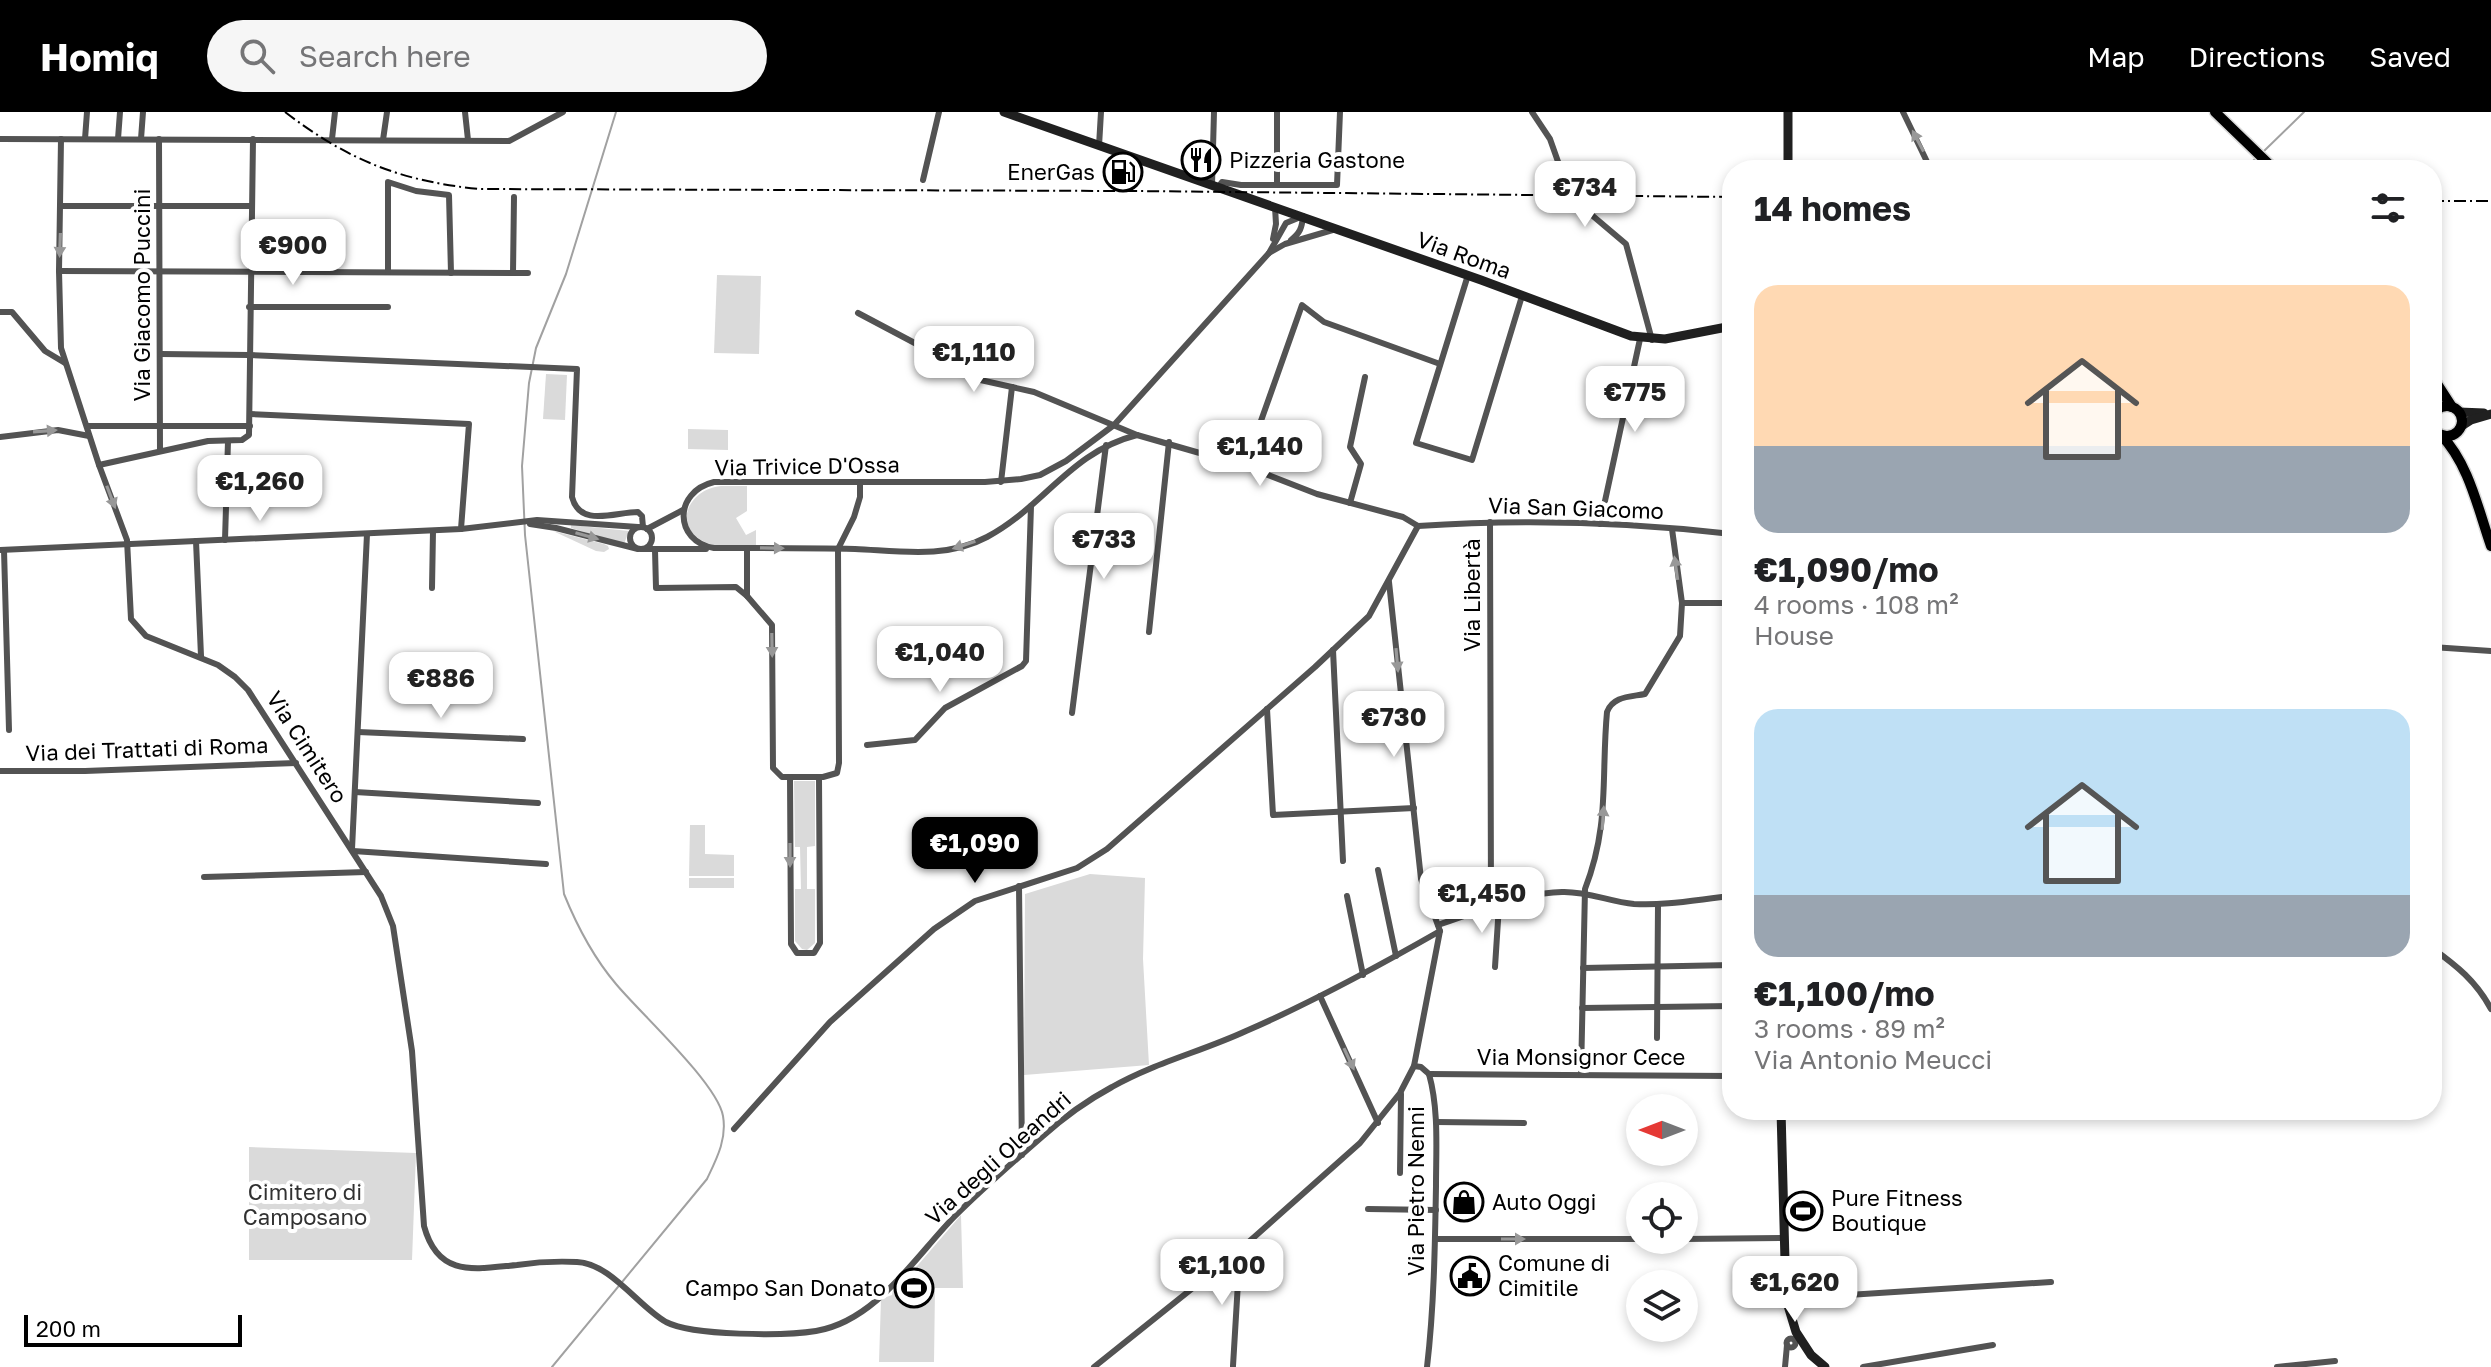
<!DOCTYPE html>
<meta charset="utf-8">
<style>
:root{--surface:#fff;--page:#f6f6f6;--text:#202124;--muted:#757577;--accent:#000}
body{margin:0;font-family:"Golos Text",sans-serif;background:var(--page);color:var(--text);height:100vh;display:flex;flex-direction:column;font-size:30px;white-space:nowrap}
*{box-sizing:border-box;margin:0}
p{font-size:26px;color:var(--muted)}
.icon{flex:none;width:44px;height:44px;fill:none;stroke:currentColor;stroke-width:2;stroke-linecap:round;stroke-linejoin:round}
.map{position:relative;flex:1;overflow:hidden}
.sheet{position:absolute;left:1722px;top:48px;width:720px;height:960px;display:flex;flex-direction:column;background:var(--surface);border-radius:32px;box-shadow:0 4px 12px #0003}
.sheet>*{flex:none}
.needle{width:52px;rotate:270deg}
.tools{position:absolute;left:1626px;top:982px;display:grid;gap:16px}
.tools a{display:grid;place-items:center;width:72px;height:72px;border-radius:50%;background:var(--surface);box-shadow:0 4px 12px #0003;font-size:40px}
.scale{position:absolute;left:24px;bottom:20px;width:218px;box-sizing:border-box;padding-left:8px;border:4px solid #000;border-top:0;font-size:22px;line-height:28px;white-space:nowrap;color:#000;-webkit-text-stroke:6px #fff;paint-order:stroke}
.price{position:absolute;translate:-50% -68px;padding:0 18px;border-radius:16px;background:#fff;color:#222;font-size:26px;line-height:52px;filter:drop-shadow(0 2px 4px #0008)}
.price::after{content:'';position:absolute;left:50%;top:48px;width:24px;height:18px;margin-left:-12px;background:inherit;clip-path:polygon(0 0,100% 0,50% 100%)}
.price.selected{background:var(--accent);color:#fff}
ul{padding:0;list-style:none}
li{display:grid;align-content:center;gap:16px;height:424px;padding:0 32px}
li span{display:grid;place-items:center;height:248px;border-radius:24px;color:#555}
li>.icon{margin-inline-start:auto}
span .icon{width:144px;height:144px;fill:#fffc;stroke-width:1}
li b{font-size:34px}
h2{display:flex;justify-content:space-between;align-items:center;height:96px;padding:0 32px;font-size:34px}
header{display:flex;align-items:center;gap:48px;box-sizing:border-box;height:112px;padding:0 40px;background:var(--accent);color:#fff}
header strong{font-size:38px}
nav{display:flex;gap:44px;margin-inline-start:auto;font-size:28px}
.search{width:560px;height:72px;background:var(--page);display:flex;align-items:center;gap:20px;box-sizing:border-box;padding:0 28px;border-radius:44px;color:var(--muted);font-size:30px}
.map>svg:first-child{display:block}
</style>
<header>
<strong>Homiq</strong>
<div class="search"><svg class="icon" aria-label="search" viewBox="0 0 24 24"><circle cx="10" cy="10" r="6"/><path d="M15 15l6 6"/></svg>Search here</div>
<nav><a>Map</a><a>Directions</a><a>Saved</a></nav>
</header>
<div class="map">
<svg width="2491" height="1255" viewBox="0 0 2491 1255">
<rect width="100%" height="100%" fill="#fff"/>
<g fill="#dadada">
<polygon points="717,163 761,164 759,242 714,241"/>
<polygon points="546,262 567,263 565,308 543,307"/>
<polygon points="688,317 728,318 728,338 688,337"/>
<path d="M721 374H747V399L736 406 746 423 756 418V434C740 433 719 437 705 430 671 414 689 377 721 374Z"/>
<polygon points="571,413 629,419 624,432 571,416"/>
<polygon points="553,419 604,432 608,434 609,437 604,440 596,439"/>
<polygon points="794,669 815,669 815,734 807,735 807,777 815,777 815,831 807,838 802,837 795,829 795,777 801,777 800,735 795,735"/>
<polygon points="690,713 705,713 705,742 734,743 734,764 689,764"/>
<polygon points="1090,762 1145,766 1143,847 1149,953 1024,963 1025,782"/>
<rect x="689" y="766" width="45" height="10"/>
<polygon points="249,1035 416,1041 412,1148 249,1148"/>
<polygon points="961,1103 963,1176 935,1176 934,1250 879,1250 881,1187 892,1183 893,1177 918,1153"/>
</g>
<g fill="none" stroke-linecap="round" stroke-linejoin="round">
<g stroke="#a1a1a1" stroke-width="2">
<polyline points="2264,39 2304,0"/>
<polyline points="2244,58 2255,47"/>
<path d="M552 1255 707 1067C717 1046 727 1027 723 1004 717 971 640 901 616 872 594 846 577 814 564 782L525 423 522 354 529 271 536 236 566 162 616 0"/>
</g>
<g stroke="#dbdbdb" stroke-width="13">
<g id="primary">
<polyline points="2215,0 2275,58"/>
<polyline points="2432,264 2452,295"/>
<circle cx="2447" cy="309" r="15"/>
<path d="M2441 323C2469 352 2478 397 2491 434"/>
</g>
</g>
<g stroke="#535353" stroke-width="6">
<polyline points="465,0 468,28"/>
<polyline points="1532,0 1550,27 1573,92 1587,99 1626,132 1652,228"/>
<polyline points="1903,0 1931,58"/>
<polyline points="0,27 509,29 563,0"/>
<path d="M61 27 59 159 61 236 99 353 127 428 131 507 146 524 218 553 235 565 248 578 381 784 393 814 412 939 424 1114C438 1166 475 1157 517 1153 537 1150 557 1149 577 1150 610 1151 639 1195 666 1210 693 1224 785 1224 816 1219 876 1209 915 1145 954 1105 982 1077 1013 1050 1043 1024 1064 1005 1088 988 1112 975 1154 951 1203 939 1246 919 1313 890 1377 855 1440 819"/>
<polyline points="85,27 87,0"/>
<polyline points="118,27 120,0"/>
<polyline points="141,27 143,0"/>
<polyline points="159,27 160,339"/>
<polyline points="332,27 335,0"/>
<polyline points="383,28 387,0"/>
<polyline points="1099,34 1101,0"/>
<polyline points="923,68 939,0"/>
<polyline points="1212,73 1214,0"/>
<polyline points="1277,73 1337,73 1340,0"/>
<polyline points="1218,75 1222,70 1241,73 1277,73 1277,0"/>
<polyline points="61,94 251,94"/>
<polyline points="1273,127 1276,112 1275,95"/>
<path d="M1269 141 1286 111 1303 104C1302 116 1300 121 1291 128"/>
<polyline points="59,159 528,161"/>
<polyline points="388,160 388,70 416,79 449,83 451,161"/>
<polyline points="513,161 514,85"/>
<polyline points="1468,163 1416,331 1472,348 1522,184"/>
<polyline points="249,195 388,195"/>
<polyline points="0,200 12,200 45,239 65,251"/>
<polyline points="858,201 926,237 976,267 1034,280 1137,323 1245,354 1317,382 1403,405 1418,414"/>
<path d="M161 242 249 243 577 257 572 385C580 416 615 400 638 400L642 404 643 415"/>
<polyline points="250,302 469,312 461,417"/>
<polyline points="87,314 250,314"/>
<path d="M1137 323C1070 340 1045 394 987 425 946 447 900 439 855 437 808 436 761 436 714 436 674 429 673 380 714 370H985L1021 367 1040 363 1066 349 1114 313 1269 141 1285 132 1336 117"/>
<polyline points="0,325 58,318 89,324"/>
<polyline points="99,353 208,329 242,328 249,323 253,27"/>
<polyline points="1245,354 1302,193 1324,210 1440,252"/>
<polyline points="1001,370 1012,275"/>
<polyline points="1350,391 1361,352 1350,335 1365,265"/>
<polyline points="1490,410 1491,795"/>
<polyline points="530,412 556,416 638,437"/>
<polyline points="1600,412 1640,227"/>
<path d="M1418 414C1522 407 1628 410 1732 422"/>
<circle cx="641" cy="426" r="11"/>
<polyline points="647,417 683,398"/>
<polyline points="225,428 228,329"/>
<polyline points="196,429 201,544"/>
<polyline points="747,436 747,484 772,513 773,656 782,665 823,665 837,661 839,651 838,437 854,405 860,385 860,372"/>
<polyline points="642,437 706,437"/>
<polyline points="0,438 461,417 537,408 638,415"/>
<polyline points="4,438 9,618"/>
<polyline points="655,438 656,476 736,475 747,484"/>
<polyline points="432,476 433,419"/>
<polyline points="1682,491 1732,491"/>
<polyline points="1730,491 1731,421"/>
<polyline points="1149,520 1169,330"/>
<polyline points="2432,535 2491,539"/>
<polyline points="1333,538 1343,749"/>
<polyline points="1267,597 1273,703 1414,696"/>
<polyline points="1072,601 1106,333"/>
<polyline points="358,620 523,627"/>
<polyline points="867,633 915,628 945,596 1022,554 1026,549 1031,394"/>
<polyline points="0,659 85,659 296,651"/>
<polyline points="790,665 791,832 797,841 814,841 820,831 819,665"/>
<polyline points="355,680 538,691"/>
<polyline points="352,737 367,422"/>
<polyline points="353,739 546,752"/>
<polyline points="1378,758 1396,844"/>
<polyline points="204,765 366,760"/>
<polyline points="1019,774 1022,1043"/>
<polyline points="1347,784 1363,863"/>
<path d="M1438 813C1477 800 1521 781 1562 780 1587 779 1610 790 1634 792 1667 794 1700 787 1732 784"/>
<path d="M2432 836C2457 854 2476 869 2491 897"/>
<polyline points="1495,855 1499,793"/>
<polyline points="1583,856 1732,853"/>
<polyline points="1320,884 1378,1011"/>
<polyline points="1582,896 1732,894"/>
<polyline points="1657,926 1658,793"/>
<path d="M1414 954 1421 955 1429 962C1439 998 1436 1037 1436 1074 1435 1134 1434 1195 1427 1255"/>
<polyline points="1429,962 1732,964"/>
<path d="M1581 963 1585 777C1610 713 1601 665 1607 600 1613 584 1630 585 1645 582L1680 524 1682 491 1672 417"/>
<polyline points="1954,999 1954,998"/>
<polyline points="1903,1004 1903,998"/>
<polyline points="1436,1010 1524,1011"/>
<polyline points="734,1017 830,910 934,817 975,789 1077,756 1107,737 1315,555 1369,504 1418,414"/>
<polyline points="1400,1061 1401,982"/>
<polyline points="1368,1097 1436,1098"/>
<polyline points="1435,1127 1640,1127"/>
<polyline points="1684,1127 1784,1126"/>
<polyline points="1786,1187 2051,1170"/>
<circle cx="1791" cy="1231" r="4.5"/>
<polyline points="1233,1254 1240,1137"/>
<polyline points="1094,1255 1234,1143 1360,1031 1400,981 1414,954 1440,819 1421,767 1389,470"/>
<polyline points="1785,1255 1787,1233"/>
<polyline points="1863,1255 1993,1233"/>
<polyline points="2277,1255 2335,1249"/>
</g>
<g stroke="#202020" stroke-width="9">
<polyline points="1004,0 1481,168 1631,224 1665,227 1732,214"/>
<polyline points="1788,0 1788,58"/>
<polyline points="2459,300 2484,301"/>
<polyline points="2432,302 2434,301"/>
<polyline points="2432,315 2434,315"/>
<polyline points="2460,315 2471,308 2491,302"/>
<polyline points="1781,998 1786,1187 1796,1220 1811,1243 1825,1255"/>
</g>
<use href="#primary" stroke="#000" stroke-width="10"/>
<g stroke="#000" stroke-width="2" stroke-dasharray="12 4 2 4" stroke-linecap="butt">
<path d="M285 0C348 48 400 69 479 77L1134 79 1732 85"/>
<polyline points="2432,89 2491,89"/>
</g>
</g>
<defs><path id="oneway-solid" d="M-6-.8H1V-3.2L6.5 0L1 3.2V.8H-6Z" transform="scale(2)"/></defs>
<g fill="#989898">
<use href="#oneway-solid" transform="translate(1918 29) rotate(-118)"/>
<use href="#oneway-solid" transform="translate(60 133) rotate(92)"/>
<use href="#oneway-solid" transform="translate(45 319) rotate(-4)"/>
<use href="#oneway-solid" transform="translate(111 385) rotate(69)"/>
<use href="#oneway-solid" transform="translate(587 424) rotate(16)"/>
<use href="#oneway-solid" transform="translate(964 433) rotate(162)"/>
<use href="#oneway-solid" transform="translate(772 436) rotate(1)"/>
<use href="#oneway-solid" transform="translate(1676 456) rotate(-98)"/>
<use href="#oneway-solid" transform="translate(772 533) rotate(89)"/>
<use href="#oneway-solid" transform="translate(1397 548) rotate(85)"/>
<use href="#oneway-solid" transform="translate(1603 706) rotate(-86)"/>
<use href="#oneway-solid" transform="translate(790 743) rotate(90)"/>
<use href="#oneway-solid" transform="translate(1349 947) rotate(65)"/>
<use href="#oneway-solid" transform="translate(1513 1127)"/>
</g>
<defs>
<g id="restaurant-ring" transform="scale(2)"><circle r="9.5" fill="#fff" stroke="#000" stroke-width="1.5"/><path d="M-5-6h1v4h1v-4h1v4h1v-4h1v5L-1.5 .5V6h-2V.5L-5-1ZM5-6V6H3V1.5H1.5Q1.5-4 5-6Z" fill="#000"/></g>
<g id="fuel-ring" transform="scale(2)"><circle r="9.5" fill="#fff" stroke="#000" stroke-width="1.5"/><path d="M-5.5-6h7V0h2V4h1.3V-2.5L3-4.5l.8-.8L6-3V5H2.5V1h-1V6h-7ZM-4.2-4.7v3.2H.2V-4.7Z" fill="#000"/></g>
<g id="shop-ring" transform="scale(2)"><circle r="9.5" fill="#fff" stroke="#000" stroke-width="1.5"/><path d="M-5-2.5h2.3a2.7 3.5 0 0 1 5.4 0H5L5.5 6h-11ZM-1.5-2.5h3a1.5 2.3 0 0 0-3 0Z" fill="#000"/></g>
<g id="stadium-ring" transform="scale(2)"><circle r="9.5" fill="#fff" stroke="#000" stroke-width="1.5"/><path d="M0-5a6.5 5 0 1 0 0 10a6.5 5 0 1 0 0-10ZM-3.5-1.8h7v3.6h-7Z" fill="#000"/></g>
<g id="civic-ring" transform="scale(2)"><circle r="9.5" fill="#fff" stroke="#000" stroke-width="1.5"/><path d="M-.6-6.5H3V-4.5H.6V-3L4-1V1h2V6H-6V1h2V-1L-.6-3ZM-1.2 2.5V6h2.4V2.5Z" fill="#000"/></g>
</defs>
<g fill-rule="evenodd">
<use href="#restaurant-ring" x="1201" y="48"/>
<use href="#fuel-ring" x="1123" y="60"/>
<use href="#shop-ring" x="1464" y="1090"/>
<use href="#stadium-ring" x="1803" y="1099"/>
<use href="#civic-ring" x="1470" y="1164"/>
<use href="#stadium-ring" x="914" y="1176"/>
</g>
<g text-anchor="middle" stroke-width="8" stroke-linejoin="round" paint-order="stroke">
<g font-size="22" fill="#000" stroke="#fff" text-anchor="start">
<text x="1229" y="56">Pizzeria Gastone</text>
<text x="1095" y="68" text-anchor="end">EnerGas</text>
<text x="1831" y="1094">Pure Fitness<tspan x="1831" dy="25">Boutique</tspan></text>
<text x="1492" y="1098">Auto Oggi</text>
<text x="1498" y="1159">Comune di<tspan x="1498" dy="25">Cimitile</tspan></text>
<text x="886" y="1184" text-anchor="end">Campo San Donato</text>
</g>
<g font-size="22" fill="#000" stroke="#fff">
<text transform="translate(1464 143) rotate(20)" y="8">Via Roma</text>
<text transform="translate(142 183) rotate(-90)" y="8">Via Giacomo Puccini</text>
<text transform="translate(807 354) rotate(-1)" y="8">Via Trivice D'Ossa</text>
<text transform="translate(1576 396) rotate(2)" y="8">Via San Giacomo</text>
<text transform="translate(1472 483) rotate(-90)" y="8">Via Libertà</text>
<text transform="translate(307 635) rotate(57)" y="8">Via Cimitero</text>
<text transform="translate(147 637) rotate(-2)" y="8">Via dei Trattati di Roma</text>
<text x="1581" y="953">Via Monsignor Cece</text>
<text transform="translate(998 1046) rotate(-42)" y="8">Via degli Oleandri</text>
<text transform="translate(1416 1079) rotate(-90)" y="8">Via Pietro Nenni</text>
</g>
<g font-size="22" fill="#313131" stroke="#fff">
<text x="305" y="1088">Cimitero di<tspan x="305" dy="25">Camposano</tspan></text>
</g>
</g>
</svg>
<div class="tools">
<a><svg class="needle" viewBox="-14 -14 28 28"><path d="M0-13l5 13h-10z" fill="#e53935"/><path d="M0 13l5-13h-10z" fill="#757577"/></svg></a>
<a><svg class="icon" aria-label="locate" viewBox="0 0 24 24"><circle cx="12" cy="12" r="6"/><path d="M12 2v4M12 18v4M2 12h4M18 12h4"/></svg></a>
<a><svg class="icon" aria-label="layers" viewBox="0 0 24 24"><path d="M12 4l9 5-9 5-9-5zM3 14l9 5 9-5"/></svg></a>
</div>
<div class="scale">200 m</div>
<b class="price" style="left:1585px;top:117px">€734</b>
<b class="price" style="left:293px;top:175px">€900</b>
<b class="price" style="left:974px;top:282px">€1,110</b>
<b class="price" style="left:1635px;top:322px">€775</b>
<b class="price" style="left:1260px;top:376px">€1,140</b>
<b class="price" style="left:260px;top:411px">€1,260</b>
<b class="price" style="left:1104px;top:469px">€733</b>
<b class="price" style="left:940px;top:582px">€1,040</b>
<b class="price" style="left:441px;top:608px">€886</b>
<b class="price" style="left:1394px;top:647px">€730</b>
<b class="price selected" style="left:975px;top:773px">€1,090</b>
<b class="price" style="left:1482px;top:823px">€1,450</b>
<b class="price" style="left:1222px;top:1195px">€1,100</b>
<b class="price" style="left:1795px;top:1212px">€1,620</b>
<section class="sheet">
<h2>14 homes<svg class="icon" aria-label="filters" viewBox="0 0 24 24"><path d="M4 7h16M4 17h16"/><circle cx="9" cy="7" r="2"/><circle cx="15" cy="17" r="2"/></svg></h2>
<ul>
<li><span style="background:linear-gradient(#ffd9b3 65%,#9aa5b1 0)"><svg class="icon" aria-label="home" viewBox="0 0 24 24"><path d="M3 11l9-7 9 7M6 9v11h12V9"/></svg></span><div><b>€1,090/mo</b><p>4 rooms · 108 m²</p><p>House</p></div></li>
<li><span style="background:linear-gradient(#bfe0f5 75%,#9aa5b1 0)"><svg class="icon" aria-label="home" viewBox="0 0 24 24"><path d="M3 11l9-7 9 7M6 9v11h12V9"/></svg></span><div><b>€1,100/mo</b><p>3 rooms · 89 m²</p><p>Via Antonio Meucci</p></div></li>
</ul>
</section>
</div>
